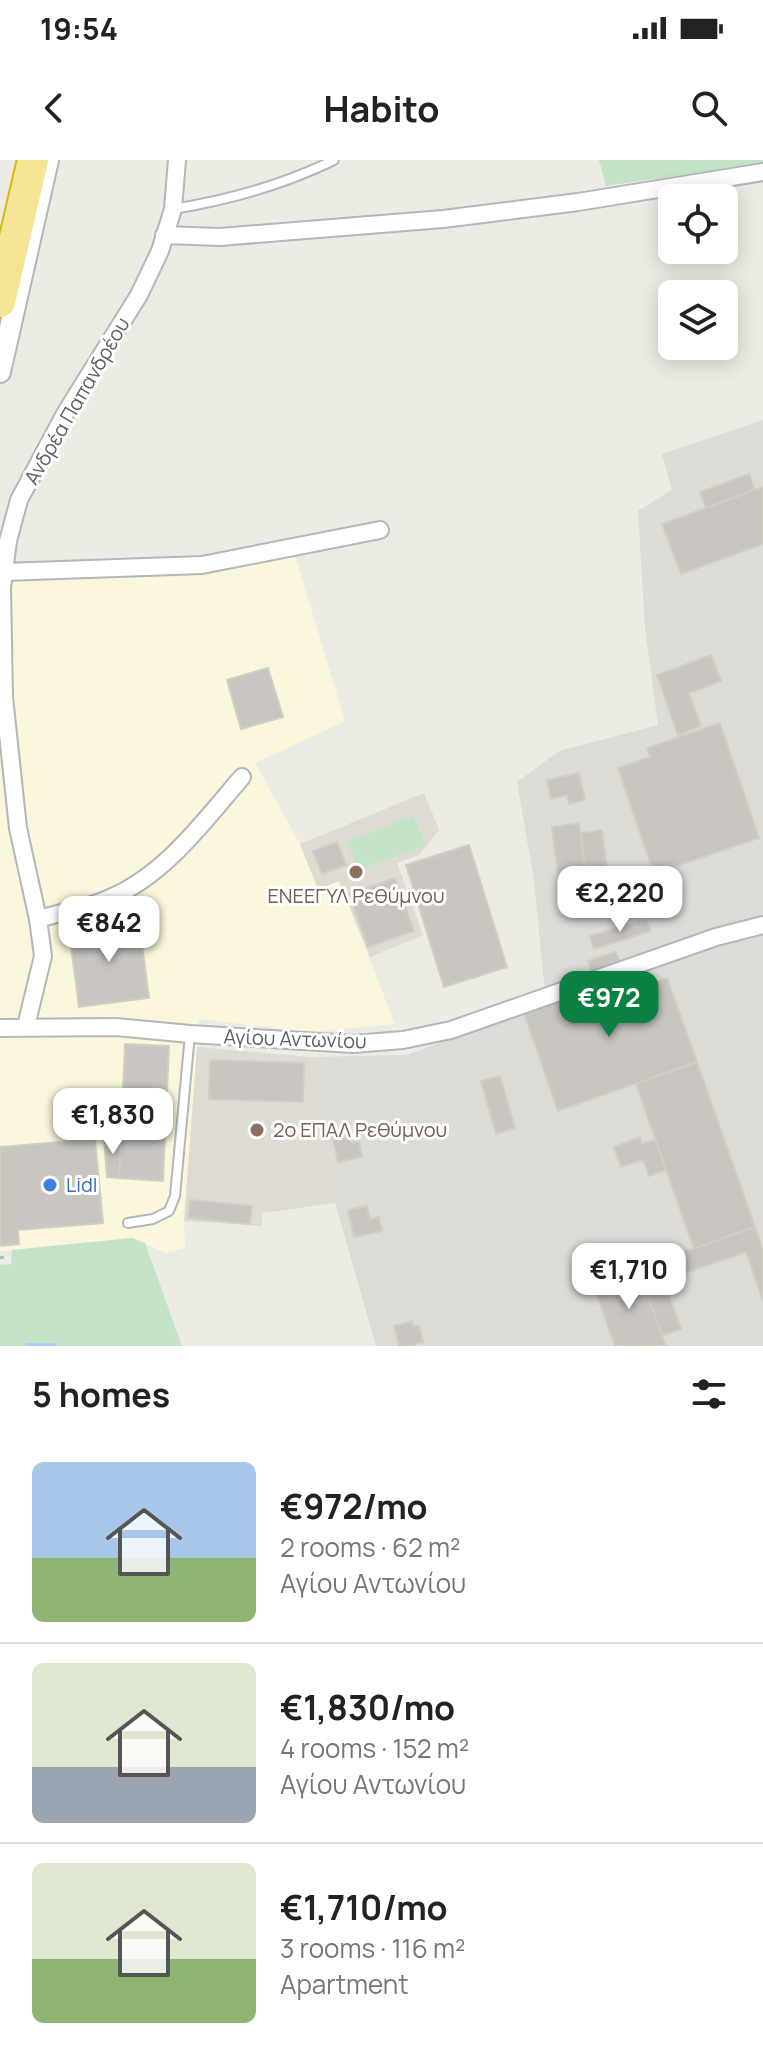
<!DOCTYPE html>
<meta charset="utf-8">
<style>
:root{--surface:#fff;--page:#f6f6f6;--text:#222;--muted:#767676;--line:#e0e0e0;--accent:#0b8043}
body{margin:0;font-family:Manrope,sans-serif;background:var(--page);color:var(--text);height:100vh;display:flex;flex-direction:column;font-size:30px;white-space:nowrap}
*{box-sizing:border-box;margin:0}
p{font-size:26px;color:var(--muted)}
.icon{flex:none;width:44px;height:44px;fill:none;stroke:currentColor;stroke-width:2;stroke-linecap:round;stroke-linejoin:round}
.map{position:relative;height:1186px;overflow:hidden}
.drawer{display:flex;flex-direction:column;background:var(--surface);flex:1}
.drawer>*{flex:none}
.fabs{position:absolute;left:658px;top:24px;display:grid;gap:16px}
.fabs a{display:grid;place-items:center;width:80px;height:80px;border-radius:12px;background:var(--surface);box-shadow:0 4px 20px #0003;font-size:40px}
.price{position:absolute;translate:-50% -68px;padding:0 18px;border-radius:16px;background:#fff;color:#222;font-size:26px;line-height:52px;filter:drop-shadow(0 2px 4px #0008)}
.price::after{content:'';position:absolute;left:50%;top:48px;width:24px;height:18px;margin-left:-12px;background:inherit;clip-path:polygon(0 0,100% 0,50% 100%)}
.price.selected{background:var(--accent);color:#fff}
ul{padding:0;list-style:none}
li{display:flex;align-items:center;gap:24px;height:200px;padding:0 32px}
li+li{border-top:2px solid var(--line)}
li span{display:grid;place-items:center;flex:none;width:224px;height:160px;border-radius:12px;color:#555}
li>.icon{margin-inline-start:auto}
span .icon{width:96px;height:96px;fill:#fffc;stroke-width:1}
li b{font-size:34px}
h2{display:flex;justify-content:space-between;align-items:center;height:96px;padding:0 32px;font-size:34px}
.status{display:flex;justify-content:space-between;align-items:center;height:56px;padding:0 40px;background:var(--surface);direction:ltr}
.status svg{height:22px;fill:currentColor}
header{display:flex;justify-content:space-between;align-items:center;height:104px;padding:0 32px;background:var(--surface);font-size:36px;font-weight:700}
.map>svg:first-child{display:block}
</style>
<div class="status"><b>19:54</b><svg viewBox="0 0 49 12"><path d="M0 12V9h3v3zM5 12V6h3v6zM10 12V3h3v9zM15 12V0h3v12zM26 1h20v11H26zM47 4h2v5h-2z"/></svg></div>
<header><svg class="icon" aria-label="back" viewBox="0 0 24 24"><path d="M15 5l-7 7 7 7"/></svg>Habito<svg class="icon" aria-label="search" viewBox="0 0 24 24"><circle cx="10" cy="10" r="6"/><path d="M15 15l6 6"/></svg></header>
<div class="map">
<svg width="763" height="1186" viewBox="0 0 763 1186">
<rect width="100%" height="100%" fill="#edece4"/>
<polygon fill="#fbf7dc" points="295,396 345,561 255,603 300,684 318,729 339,721 395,864 308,872 199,859 184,1061 185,1088 166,1093 132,1078 0,1091 0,420 187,416"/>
<polygon fill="#dcdbd6" points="763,260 763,1186 376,1186 335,1043 310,897 407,895 546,842 534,721 517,622 559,591 658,565 645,468 638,351 672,330 662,294"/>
<g fill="#dddbd2">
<polygon points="424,633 439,670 419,695 397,703 423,775 370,797 339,721 318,729 300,684"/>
<polygon points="197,887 310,897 335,1043 262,1053 262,1066 184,1061"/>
</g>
<g fill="#c3e3c6">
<polygon points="599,0 763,0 763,3 606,26"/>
<polygon points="413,656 425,685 358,710 347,681"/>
<polygon points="132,1078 145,1083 182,1186 0,1186 0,1105 11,1104 12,1090"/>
</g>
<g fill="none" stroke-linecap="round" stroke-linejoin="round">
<polyline stroke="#aacef8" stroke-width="6" points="28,1186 54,1186"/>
</g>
<g fill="#c9c6c1" stroke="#d1cec3" stroke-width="2">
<polygon points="749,314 755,330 706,348 700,332"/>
<polygon points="763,327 763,384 681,414 662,364"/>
<polygon points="711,495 721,521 689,533 701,566 678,575 657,515"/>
<polygon points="268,508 283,557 241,569 227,520"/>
<polygon points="720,563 759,678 654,714 618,608 650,597 647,588"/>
<polygon points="579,613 585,640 569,644 567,635 551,639 547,620"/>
<polygon points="579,663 588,727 560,731 552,667"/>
<polygon points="602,670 609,724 588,727 581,673"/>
<polygon points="337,682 346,705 322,714 313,691"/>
<polygon points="469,685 507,807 444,827 406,705"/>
<polygon points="395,718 414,771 368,787 349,734"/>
<polygon points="646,759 651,771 594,789 590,776"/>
<polygon points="139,762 149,838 79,847 69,771"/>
<polygon points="616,792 620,802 591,811 588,801"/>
<polygon points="635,814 640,827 667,818 697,902 558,951 524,853"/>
<polygon points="125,884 169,886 163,1021 119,1018"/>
<polygon points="210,900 304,903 303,942 209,939"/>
<polygon points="697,902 755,1067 694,1089 636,924"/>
<polygon points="500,916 515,968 496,974 481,921"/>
<polygon points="348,970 351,983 359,981 362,997 338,1002 332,974"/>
<polygon points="104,977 121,977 119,1018 107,1017"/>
<polygon points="640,977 642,984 655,980 666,1010 649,1016 643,1000 621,1007 614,987"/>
<polygon points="95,979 103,1063 18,1070 19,1084 0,1086 0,987"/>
<polygon points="190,1040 252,1046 250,1064 188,1058"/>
<polygon points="367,1046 370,1059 379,1057 382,1071 354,1077 348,1050"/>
<polygon points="755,1067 763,1091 763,1141 746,1092 664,1120 681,1169 662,1176 638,1108"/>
<polygon points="638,1108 662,1176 666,1186 615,1186 593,1124"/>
<polygon points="412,1161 413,1167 419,1165 423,1182 415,1184 415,1186 399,1186 394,1166"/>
</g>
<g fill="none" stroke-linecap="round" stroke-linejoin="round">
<g stroke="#b4b6ba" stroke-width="12">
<g id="service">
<path d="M173 49C229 40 283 25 334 0"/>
<polyline points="128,1063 153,1059 169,1051 175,1036 190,874"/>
</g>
</g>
<g stroke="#b4b6ba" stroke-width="20">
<g id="minor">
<polyline points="164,75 220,77 443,59 578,42 763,12"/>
<polyline points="4,412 202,405 380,370"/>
<path d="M38 759C62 752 88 748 110 738 165 715 204 661 242 617"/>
<polyline points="26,866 43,796 38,759 18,668 4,537 2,428 8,381 19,340 66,252 139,135 160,91 173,49 177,0"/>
<polyline points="0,868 116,867 190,874 353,884 403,880 451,870 716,777 763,765"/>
</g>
</g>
<g stroke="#b4b6ba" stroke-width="24">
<polyline id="tertiary" points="0,212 48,0"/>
</g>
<g stroke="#dfb313" stroke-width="34">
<polyline id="motorway" points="0,142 33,0"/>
</g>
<polyline stroke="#9cc4ab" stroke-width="3" stroke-dasharray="8 4" stroke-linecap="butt" points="0,1098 4,1097"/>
<use href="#service" stroke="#fff" stroke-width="8"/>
<use href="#minor" stroke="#fff" stroke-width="16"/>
<use href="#tertiary" stroke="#fff" stroke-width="20"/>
<use href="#motorway" stroke="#f4e594" stroke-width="30"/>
</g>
<g fill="#8d6e63" stroke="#fff" stroke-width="3">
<circle cx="356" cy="712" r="8"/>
<circle cx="257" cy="970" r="8"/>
</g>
<circle fill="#3f7fe0" stroke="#fff" stroke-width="3" cx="50" cy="1025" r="8"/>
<g text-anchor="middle" stroke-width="6" stroke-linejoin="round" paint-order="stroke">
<g font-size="20" fill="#5c5f63" stroke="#fff">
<text transform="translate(77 241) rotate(-60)" y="7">Ανδρέα Παπανδρέου</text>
<text transform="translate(295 879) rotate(2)" y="7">Αγίου Αντωνίου</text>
</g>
<g font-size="20" fill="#785e54" stroke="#fff">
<text x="356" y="743">ΕΝΕΕΓΥΛ Ρεθύμνου</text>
<text x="273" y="977" text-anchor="start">2ο ΕΠΑΛ Ρεθύμνου</text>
</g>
<g font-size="20" fill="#366cbe" stroke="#fff" text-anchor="start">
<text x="66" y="1032">Lidl</text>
</g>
</g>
</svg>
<div class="fabs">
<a><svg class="icon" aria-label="locate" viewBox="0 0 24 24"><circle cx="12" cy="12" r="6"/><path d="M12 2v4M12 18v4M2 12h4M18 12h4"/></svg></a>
<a><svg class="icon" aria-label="layers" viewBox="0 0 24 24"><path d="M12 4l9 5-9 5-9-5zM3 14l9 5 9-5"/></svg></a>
</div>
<b class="price" style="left:620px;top:774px">€2,220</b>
<b class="price" style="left:109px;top:804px">€842</b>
<b class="price selected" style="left:609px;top:879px">€972</b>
<b class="price" style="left:113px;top:996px">€1,830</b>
<b class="price" style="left:629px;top:1151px">€1,710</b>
</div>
<section class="drawer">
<h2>5 homes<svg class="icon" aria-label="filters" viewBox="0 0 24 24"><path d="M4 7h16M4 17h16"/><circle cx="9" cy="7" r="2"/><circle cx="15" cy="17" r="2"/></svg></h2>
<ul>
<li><span style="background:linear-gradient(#a9c7e8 60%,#8fb573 0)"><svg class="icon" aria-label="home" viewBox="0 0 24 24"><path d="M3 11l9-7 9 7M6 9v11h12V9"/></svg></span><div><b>€972/mo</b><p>2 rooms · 62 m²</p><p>Αγίου Αντωνίου</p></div></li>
<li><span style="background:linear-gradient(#dfe7d0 65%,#9aa5b1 0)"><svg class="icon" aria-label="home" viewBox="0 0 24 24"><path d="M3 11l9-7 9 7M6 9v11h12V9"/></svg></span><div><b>€1,830/mo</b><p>4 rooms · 152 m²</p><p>Αγίου Αντωνίου</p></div></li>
<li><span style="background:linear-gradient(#dfe7d0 60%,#8fb573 0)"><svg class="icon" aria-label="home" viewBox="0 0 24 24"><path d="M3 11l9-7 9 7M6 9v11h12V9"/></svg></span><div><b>€1,710/mo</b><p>3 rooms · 116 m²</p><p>Apartment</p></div></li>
</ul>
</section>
